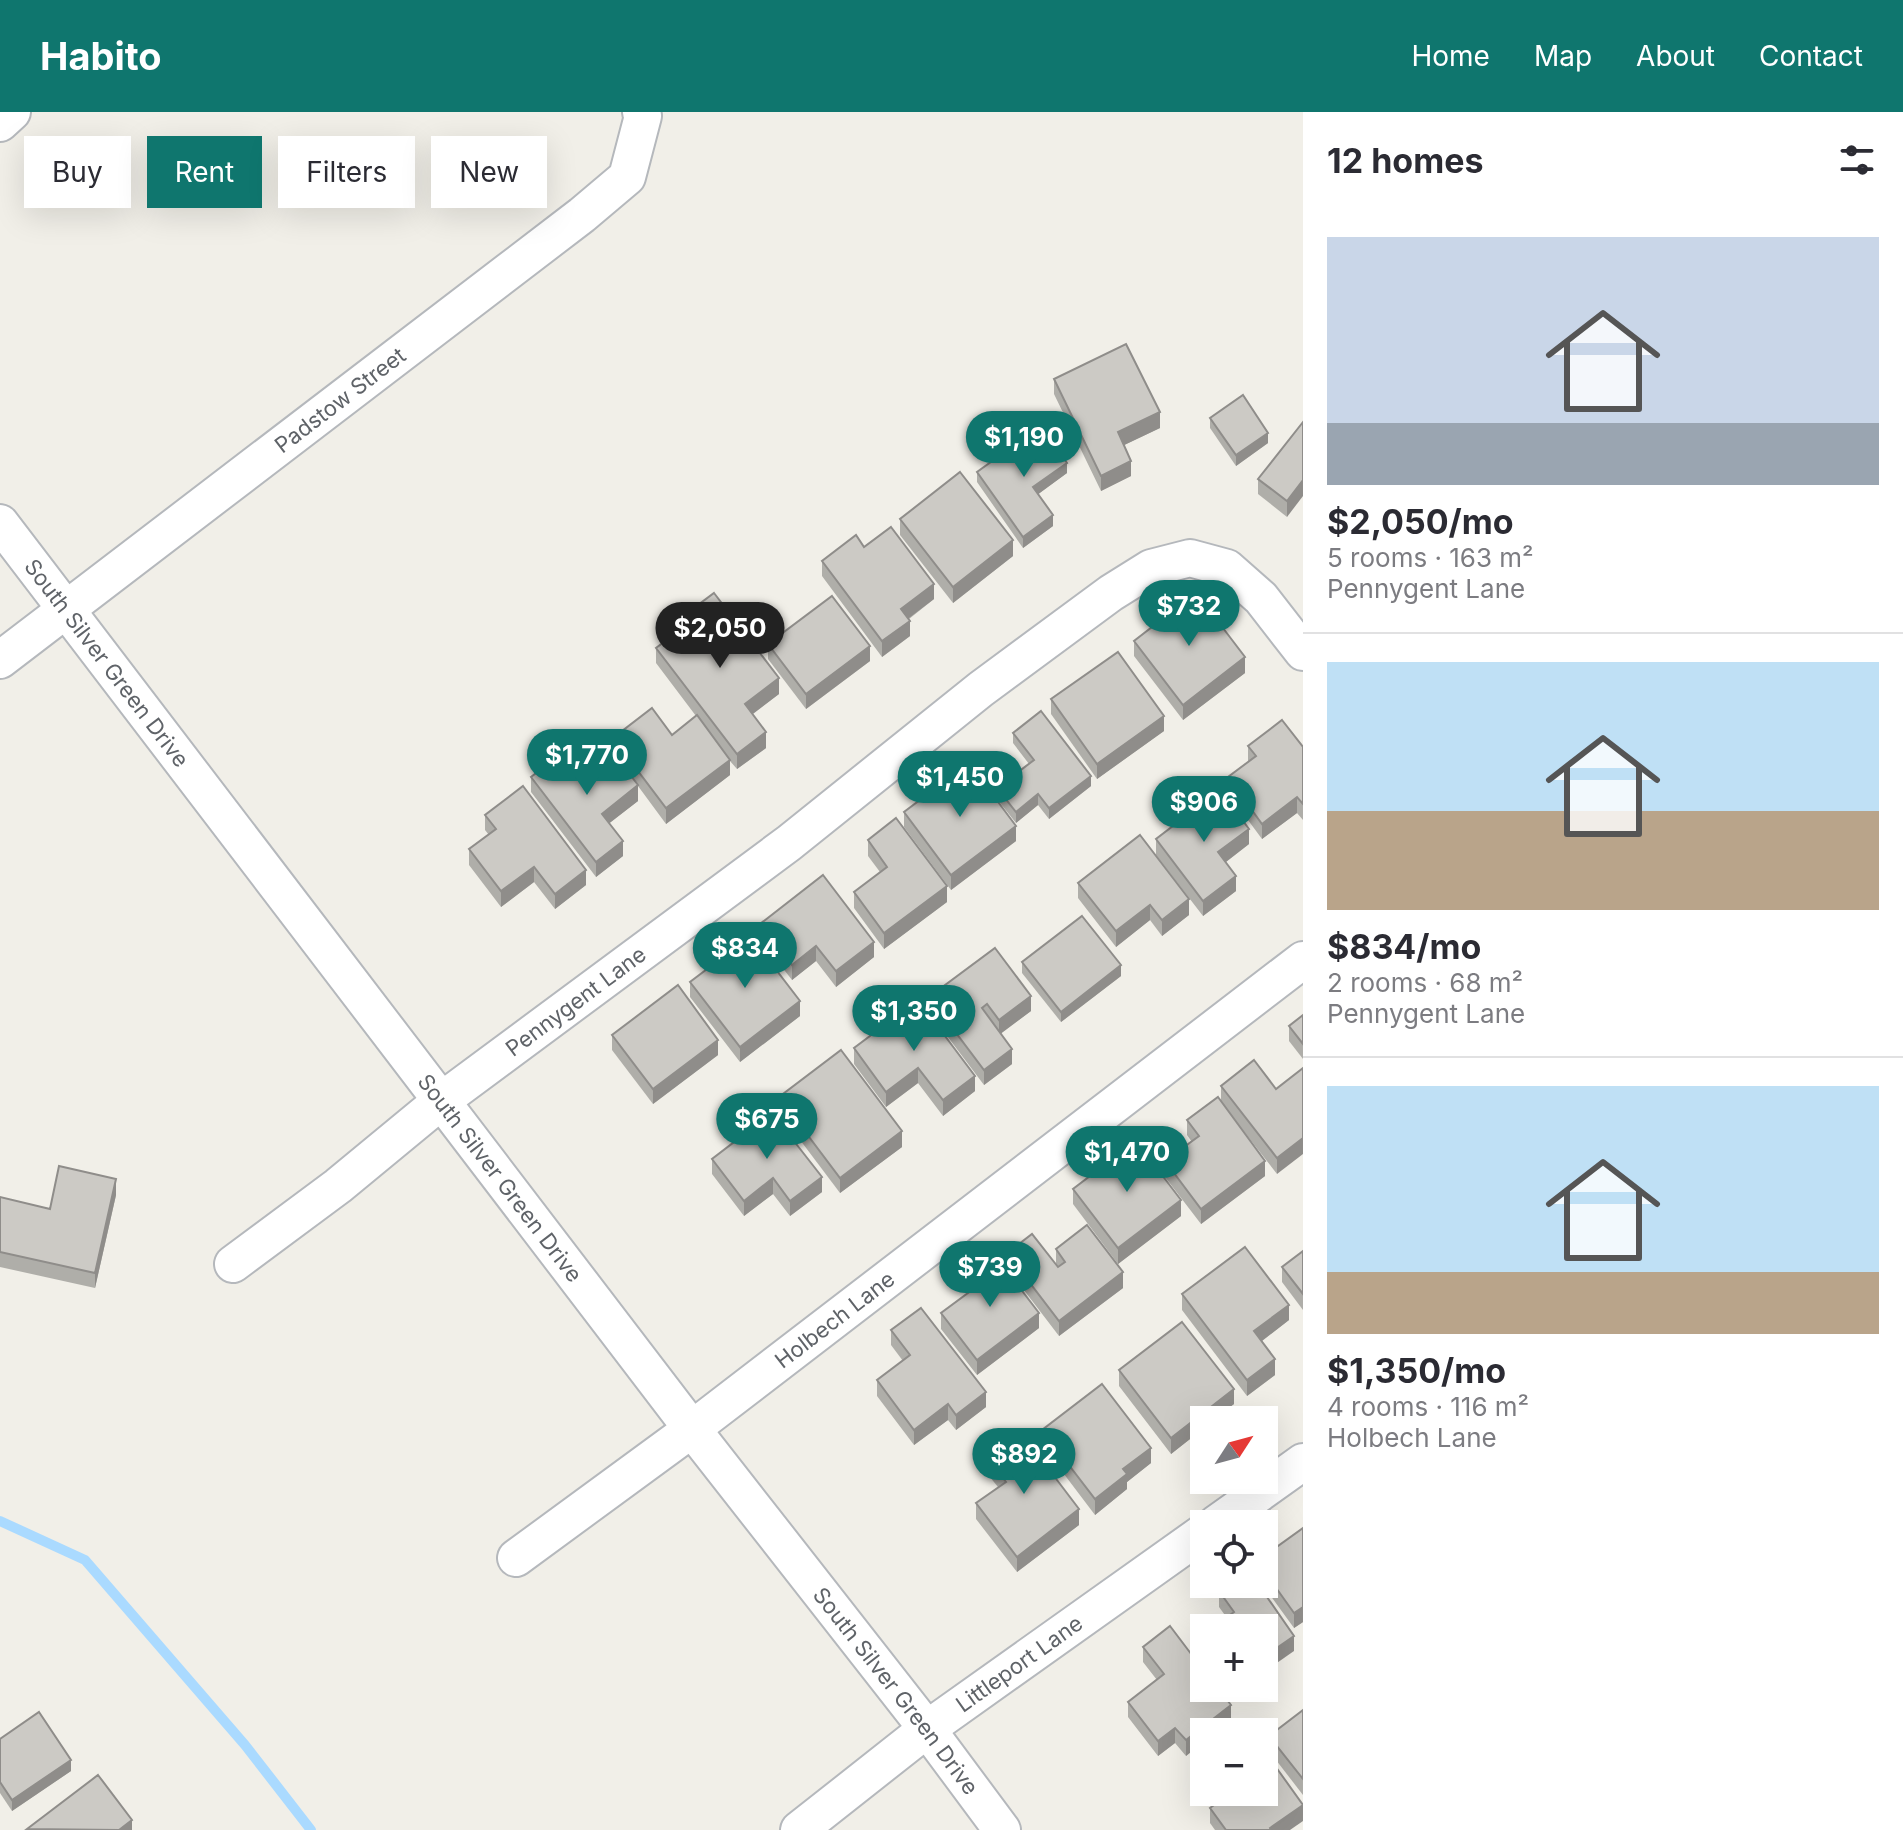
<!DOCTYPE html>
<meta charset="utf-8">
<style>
:root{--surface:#fff;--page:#f2f2f3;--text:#2b2b33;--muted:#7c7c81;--line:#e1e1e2;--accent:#0f766e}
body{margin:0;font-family:Inter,sans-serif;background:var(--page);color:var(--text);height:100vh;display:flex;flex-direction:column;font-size:30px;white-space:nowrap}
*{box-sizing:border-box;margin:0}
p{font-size:26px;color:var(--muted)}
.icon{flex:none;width:44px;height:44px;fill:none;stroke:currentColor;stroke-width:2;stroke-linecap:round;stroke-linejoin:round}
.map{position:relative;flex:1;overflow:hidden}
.panel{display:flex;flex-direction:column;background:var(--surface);width:600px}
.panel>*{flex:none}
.guide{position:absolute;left:24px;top:24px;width:760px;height:72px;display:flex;gap:16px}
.needle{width:52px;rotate:54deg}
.controls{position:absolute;left:1190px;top:1294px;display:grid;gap:16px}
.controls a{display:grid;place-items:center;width:88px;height:88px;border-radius:0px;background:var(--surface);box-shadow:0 8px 32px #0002;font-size:40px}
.price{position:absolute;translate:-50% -68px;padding:0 18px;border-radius:28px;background:var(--accent);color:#fff;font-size:26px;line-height:52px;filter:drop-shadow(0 2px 4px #0008)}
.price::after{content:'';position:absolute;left:50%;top:48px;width:24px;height:18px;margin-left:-12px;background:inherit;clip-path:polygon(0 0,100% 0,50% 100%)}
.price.current{background:#222;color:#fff}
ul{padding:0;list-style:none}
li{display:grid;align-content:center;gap:16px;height:424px;padding:0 24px}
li+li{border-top:2px solid var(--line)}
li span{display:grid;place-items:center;height:248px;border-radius:0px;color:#555}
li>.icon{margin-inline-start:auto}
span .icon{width:144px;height:144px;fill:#fffc;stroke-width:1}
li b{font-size:34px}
h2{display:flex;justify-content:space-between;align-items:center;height:96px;padding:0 24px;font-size:34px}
.chip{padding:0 28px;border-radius:0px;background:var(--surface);box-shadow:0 8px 32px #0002;font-size:28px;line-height:72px}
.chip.current{background:var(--accent);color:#fff}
header{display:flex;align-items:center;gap:48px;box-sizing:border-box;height:112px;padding:0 40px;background:var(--accent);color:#fff}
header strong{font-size:38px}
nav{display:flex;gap:44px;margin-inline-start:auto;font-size:28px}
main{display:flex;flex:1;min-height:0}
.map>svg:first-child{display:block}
</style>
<header>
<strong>Habito</strong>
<nav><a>Home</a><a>Map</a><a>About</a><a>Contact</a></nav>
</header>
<main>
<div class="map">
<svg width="1303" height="1718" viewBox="0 0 1303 1718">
<rect width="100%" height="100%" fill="#f1efe8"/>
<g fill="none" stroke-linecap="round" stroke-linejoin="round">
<polyline stroke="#aadaff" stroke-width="10" points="0,1409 85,1448 245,1633 311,1718"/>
<g stroke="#b5b8bc" stroke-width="40">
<g id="minor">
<polyline points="0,11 12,0"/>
<path id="s1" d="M0 411 692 1317 927 1617 1002 1718"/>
<path id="s2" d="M0 548 582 103 627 65 643 4 641 0"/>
<path id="s3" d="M233 1152 338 1074 441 989 789 731 981 577 1111 481 1151 456 1190 446 1227 456 1261 486 1303 540"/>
<polyline points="1216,1412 1303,1350"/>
<path id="s4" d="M516 1446 692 1317 1303 848"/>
<path id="s5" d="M799 1718 927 1617 1204 1420"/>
</g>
</g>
<use href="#minor" stroke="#fff" stroke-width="36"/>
</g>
<g fill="#afaea9">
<polygon points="1054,267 1160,316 1124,333 1131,364 1101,379 1054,282"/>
<polygon points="1210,306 1268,331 1236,354 1210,316"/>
<polygon points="1303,310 1287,405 1258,382 1258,367"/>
<polygon points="977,360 1067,361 1038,382 1053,414 1023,436 977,370"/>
<polygon points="900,407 1013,444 953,491 900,423"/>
<polygon points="864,435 934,487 909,507 910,524 882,545 822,464 822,449"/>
<polygon points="1159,504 1245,561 1183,608 1134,544 1134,529 1159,510"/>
<polygon points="682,505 779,582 752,602 766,636 737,657 730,649 730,663 666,712 638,674 638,689 609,711 623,744 596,765 531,680 531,665 573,658 613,641 613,626 672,623 696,604 656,551 656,536 682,516"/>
<polygon points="768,532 870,549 806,597 768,547"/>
<polygon points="1051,587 1164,619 1097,667 1051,602"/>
<polygon points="1013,621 1091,674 1049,707 1038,693 1016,711 997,687 997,676 1029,652 1013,631"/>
<polygon points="1248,634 1303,635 1303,708 1297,701 1262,727 1228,681 1228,665 1248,650"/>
<polygon points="904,700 1016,729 951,778 904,715"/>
<polygon points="485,703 586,773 555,797 534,770 501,795 469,753 469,737 489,723 485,718"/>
<polygon points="1156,727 1249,732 1226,750 1236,779 1203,804 1156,743"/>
<polygon points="868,728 947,790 884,837 854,796 854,780 880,760 868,744"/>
<polygon points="1078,771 1189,803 1162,824 1150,808 1116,835 1078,786"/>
<polygon points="760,812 874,845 836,875 816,849 792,868 760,827"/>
<polygon points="716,845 800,904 740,950 690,885 690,870 716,850"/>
<polygon points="1022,850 1121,864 1061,910 1022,861"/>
<polygon points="929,885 1031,899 1001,921 1012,952 984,973 929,900"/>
<polygon points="918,888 975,979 943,1004 918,971 886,995 854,952 854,936"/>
<polygon points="1303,903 1303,947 1289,929 1289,914"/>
<polygon points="612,923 718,943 653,992 612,938"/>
<polygon points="1303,956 1277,1062 1231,1003 1265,1064 1201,1112 1165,1065 1165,1049 1192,1030 1187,1023 1187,1008 1221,989 1221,974 1276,977"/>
<polygon points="779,985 902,1035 840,1081 779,1000"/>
<polygon points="712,1047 822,1080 790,1104 773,1082 744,1104 712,1062"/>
<polygon points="1073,1077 1181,1104 1118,1152 1073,1092"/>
<polygon points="116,1083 95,1176 0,1155 0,1085 50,1097"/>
<polygon points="1056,1137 1123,1176 1059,1224 1007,1156 1007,1141 1056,1152"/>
<polygon points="1303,1139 1303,1198 1282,1170 1282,1155"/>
<polygon points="967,1162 1039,1216 977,1263 941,1217 941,1201 969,1180 967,1178"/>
<polygon points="1182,1182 1289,1208 1262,1229 1275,1263 1247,1284 1182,1198"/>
<polygon points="891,1218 986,1295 956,1318 948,1308 914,1333 877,1284 877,1268 903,1249 891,1233"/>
<polygon points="1119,1258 1234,1292 1204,1308 1204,1316 1171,1342 1119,1274"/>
<polygon points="1042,1318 1151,1351 1127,1370 1127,1377 1095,1403 1042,1333"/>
<polygon points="985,1343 1079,1413 1017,1460 976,1407 976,1391 998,1375 985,1359"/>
<polygon points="1303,1416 1303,1510 1294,1516 1262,1472 1264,1472 1264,1444"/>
<polygon points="1219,1479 1294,1539 1227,1506 1219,1495"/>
<polygon points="1204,1521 1204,1551 1197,1542 1197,1526"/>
<polygon points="1143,1535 1231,1609 1216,1620 1204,1620 1186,1644 1175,1631 1158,1644 1128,1605 1128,1590 1157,1568 1143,1550"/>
<polygon points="1222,1576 1242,1576 1228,1586"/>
<polygon points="1303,1598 1303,1683 1269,1639 1269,1624"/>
<polygon points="0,1627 71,1659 12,1699 0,1681"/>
<polygon points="1210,1696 1290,1718 1215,1718 1210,1711"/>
</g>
<g fill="#8f8d8a">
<polygon points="1160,300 1160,316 1118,336 1118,320"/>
<polygon points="1268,321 1268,331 1236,354 1236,343"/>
<polygon points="1131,349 1131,364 1101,379 1101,364"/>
<polygon points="1067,351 1067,361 1033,386 1033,375"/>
<polygon points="1303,368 1303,384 1287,405 1287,389"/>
<polygon points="1053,403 1053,414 1023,436 1023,425"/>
<polygon points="1013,428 1013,444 953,491 953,475"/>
<polygon points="934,472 934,487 901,512 901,497"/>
<polygon points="910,509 910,524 882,545 882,529"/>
<polygon points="870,534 870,549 806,597 806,582"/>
<polygon points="1245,545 1245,561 1183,608 1183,593"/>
<polygon points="779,566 779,582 745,608 745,592"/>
<polygon points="1164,604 1164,619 1097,667 1097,652"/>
<polygon points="766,620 766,636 737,657 737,642"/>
<polygon points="730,648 730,663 666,712 666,696"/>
<polygon points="1091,664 1091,674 1049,707 1049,696"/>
<polygon points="638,673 638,689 602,717 602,702"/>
<polygon points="1038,682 1038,693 1016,711 1016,700"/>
<polygon points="1297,685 1297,701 1262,727 1262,712"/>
<polygon points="1016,714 1016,729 951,778 951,763"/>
<polygon points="1249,717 1249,732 1218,756 1218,740"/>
<polygon points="623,729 623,744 596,765 596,750"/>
<polygon points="534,755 534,770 501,795 501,779"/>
<polygon points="586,758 586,773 555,797 555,782"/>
<polygon points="1236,764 1236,779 1203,804 1203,789"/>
<polygon points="947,774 947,790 884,837 884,821"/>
<polygon points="1189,787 1189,803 1162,824 1162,808"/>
<polygon points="1150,793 1150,808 1116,835 1116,819"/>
<polygon points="874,830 874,845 836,875 836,859"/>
<polygon points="816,834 816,849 792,868 792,853"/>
<polygon points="1121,853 1121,864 1061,910 1061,900"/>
<polygon points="1031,884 1031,899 999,923 999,908"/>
<polygon points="800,889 800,904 740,950 740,935"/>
<polygon points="718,928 718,943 653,992 653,977"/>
<polygon points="1012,937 1012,952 984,973 984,958"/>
<polygon points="918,956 918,971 886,995 886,980"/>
<polygon points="975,964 975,979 943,1004 943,988"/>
<polygon points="902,1019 902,1035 840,1081 840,1066"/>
<polygon points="1303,1026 1303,1042 1277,1062 1277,1046"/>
<polygon points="1265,1049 1265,1064 1201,1112 1201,1097"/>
<polygon points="822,1065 822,1080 790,1104 790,1089"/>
<polygon points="773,1066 773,1082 744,1104 744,1089"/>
<polygon points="116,1067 116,1083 95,1176 95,1161"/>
<polygon points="1181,1088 1181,1104 1118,1152 1118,1136"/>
<polygon points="1123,1160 1123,1176 1059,1224 1059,1209"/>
<polygon points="1289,1193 1289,1208 1254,1235 1254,1219"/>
<polygon points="1039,1201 1039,1216 977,1263 977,1248"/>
<polygon points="1275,1247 1275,1263 1247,1284 1247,1268"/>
<polygon points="1234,1277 1234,1292 1214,1308 1204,1308 1204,1316 1171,1342 1171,1326"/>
<polygon points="986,1280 986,1295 956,1318 956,1303"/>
<polygon points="948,1292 948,1308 914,1333 914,1318"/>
<polygon points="1151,1336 1151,1351 1127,1370 1127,1377 1095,1403 1095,1387 1123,1357"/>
<polygon points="1079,1397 1079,1413 1017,1460 1017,1445"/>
<polygon points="1303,1495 1303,1510 1294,1516 1294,1501"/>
<polygon points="1294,1524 1294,1539 1264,1560 1264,1545"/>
<polygon points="1228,1576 1242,1576 1228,1586"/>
<polygon points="1231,1593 1231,1609 1216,1620 1204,1620 1204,1630 1186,1644 1186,1628"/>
<polygon points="1175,1616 1175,1631 1158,1644 1158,1629"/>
<polygon points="71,1648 71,1659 12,1699 12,1688"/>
<polygon points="1303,1693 1303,1709 1290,1718 1270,1718 1270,1716"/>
<polygon points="132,1708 132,1718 119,1718"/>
</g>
<g fill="#cccac5" stroke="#8f8d8a" stroke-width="2">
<polygon points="1126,232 1160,300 1118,320 1131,349 1101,364 1054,267"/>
<polygon points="1243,283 1268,321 1236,343 1210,306"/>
<polygon points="1303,310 1303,368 1287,389 1258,367"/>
<polygon points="1041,314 1067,351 1033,375 1053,403 1023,425 977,360"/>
<polygon points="960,360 1013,428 953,475 900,407"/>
<polygon points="891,415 934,472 901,497 910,509 882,529 822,449 856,423 864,435"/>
<polygon points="1194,478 1245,545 1183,593 1134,529 1161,508 1159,504"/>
<polygon points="714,481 779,566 745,592 766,620 737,642 656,536 688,512 682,505"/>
<polygon points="832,484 870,534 806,582 768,532"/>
<polygon points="1118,540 1164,604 1097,652 1051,587"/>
<polygon points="652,596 672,623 697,603 730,648 666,696 613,626"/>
<polygon points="1041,599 1091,664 1049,696 1038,682 1016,700 997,676 1034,648 1013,621"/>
<polygon points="1282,608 1303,635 1303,692 1297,685 1262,712 1228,665 1256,644 1248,634"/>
<polygon points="607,633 638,673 602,702 623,729 596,750 531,665 561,642 573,658"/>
<polygon points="969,651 1016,714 951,763 904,700"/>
<polygon points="523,674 586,758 555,782 534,755 501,779 469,737 496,717 485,703"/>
<polygon points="1220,678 1249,717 1218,740 1236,764 1203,789 1156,727"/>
<polygon points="896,706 947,774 884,821 854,780 887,755 868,728"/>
<polygon points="1140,723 1189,787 1162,808 1150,793 1116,819 1078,771"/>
<polygon points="823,763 874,830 836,859 816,834 792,853 760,812"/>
<polygon points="1082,804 1121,853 1061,900 1022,850"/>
<polygon points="748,821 800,889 740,935 690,870 719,848 716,845"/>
<polygon points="995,836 1031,884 999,908 987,892 982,896 1012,937 984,958 929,885"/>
<polygon points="678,873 718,928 653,977 612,923"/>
<polygon points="918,888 975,964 943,988 918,956 886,980 854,936"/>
<polygon points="1303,903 1303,932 1289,914"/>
<polygon points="841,938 902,1019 840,1066 779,985"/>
<polygon points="1254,948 1276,977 1303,956 1303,1026 1277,1046 1221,974"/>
<polygon points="1218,985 1265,1049 1201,1097 1165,1049 1199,1024 1187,1008"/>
<polygon points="772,1001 822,1065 790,1089 773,1066 744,1089 712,1047"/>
<polygon points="1136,1029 1181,1088 1118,1136 1073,1077"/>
<polygon points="59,1054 116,1067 95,1161 0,1140 0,1085 50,1097"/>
<polygon points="1087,1113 1123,1160 1059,1209 1007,1141 1032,1122 1058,1155 1065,1150 1056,1137"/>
<polygon points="1245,1135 1289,1193 1254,1219 1275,1247 1247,1268 1182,1182"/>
<polygon points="1303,1139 1303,1182 1282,1155"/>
<polygon points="994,1142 1039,1201 977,1248 941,1201 976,1175 967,1162"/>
<polygon points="921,1196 986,1280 956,1303 948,1292 914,1318 877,1268 910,1243 891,1218"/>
<polygon points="1182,1210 1234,1277 1171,1326 1119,1258"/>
<polygon points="1102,1272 1151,1336 1123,1357 1127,1362 1095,1387 1042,1318"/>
<polygon points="1019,1318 1079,1397 1017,1445 976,1391 1006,1370 985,1343"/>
<polygon points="1303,1416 1303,1495 1294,1501 1264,1459 1264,1444"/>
<polygon points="1229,1472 1258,1472 1294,1524 1264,1545 1264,1516 1212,1516 1234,1500 1219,1479"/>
<polygon points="1170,1514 1204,1559 1204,1576 1218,1576 1231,1593 1186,1628 1175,1616 1158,1629 1128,1590 1164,1562 1143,1535"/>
<polygon points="1204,1521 1204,1536 1197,1526"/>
<polygon points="1303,1598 1303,1667 1269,1624"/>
<polygon points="39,1600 71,1648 12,1688 0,1670 0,1627"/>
<polygon points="1273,1651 1303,1693 1270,1716 1271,1718 1226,1718 1210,1696 1232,1680 1264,1680 1264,1657"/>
<polygon points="98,1663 132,1708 119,1718 27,1717"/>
</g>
<g text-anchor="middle" stroke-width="6" stroke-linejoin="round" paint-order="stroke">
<g font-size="22" fill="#5f6368" stroke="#fff">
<text dy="8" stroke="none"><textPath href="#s2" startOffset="428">Padstow Street</textPath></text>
<text dy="8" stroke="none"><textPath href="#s1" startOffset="176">South Silver Green Drive</textPath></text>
<text dy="8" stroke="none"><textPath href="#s3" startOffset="432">Pennygent Lane</textPath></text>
<text dy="8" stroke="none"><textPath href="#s1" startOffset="824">South Silver Green Drive</textPath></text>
<text dy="8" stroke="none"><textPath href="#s4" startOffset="398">Holbech Lane</textPath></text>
<text dy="8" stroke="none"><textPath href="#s5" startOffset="276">Littleport Lane</textPath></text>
<text dy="8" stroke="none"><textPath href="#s1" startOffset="1472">South Silver Green Drive</textPath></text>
</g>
</g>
</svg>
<div class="controls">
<a><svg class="needle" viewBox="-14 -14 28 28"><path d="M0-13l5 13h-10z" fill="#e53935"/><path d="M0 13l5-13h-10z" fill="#7c7c81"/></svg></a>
<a><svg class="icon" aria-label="locate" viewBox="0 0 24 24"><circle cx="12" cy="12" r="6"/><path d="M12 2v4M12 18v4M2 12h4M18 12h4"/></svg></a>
<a>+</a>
<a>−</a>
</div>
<b class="price" style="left:1024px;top:367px">$1,190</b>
<b class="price" style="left:1189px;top:536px">$732</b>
<b class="price current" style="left:720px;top:558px">$2,050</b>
<b class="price" style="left:587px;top:685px">$1,770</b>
<b class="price" style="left:960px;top:707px">$1,450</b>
<b class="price" style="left:1204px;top:732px">$906</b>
<b class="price" style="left:745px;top:878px">$834</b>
<b class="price" style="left:914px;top:941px">$1,350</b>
<b class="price" style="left:767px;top:1049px">$675</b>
<b class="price" style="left:1127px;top:1082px">$1,470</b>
<b class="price" style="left:990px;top:1197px">$739</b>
<b class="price" style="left:1024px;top:1384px">$892</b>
<div class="guide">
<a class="chip">Buy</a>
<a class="chip current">Rent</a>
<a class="chip">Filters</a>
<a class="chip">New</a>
</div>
</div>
<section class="panel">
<h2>12 homes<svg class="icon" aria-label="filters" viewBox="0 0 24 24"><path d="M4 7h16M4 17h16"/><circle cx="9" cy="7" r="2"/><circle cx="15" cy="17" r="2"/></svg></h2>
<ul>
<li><span style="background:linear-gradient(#c9d6e8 75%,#9aa5b1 0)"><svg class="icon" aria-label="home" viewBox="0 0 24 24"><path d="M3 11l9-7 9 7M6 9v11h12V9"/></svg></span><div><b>$2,050/mo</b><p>5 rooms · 163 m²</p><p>Pennygent Lane</p></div></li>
<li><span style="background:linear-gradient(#bfe0f5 60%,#b9a48a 0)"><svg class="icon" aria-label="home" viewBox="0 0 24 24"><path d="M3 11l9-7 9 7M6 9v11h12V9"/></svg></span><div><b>$834/mo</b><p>2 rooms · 68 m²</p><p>Pennygent Lane</p></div></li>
<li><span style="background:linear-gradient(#bfe0f5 75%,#b9a48a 0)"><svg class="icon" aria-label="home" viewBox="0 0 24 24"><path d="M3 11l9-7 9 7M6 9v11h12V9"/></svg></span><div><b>$1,350/mo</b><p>4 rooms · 116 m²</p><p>Holbech Lane</p></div></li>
</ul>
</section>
</main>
